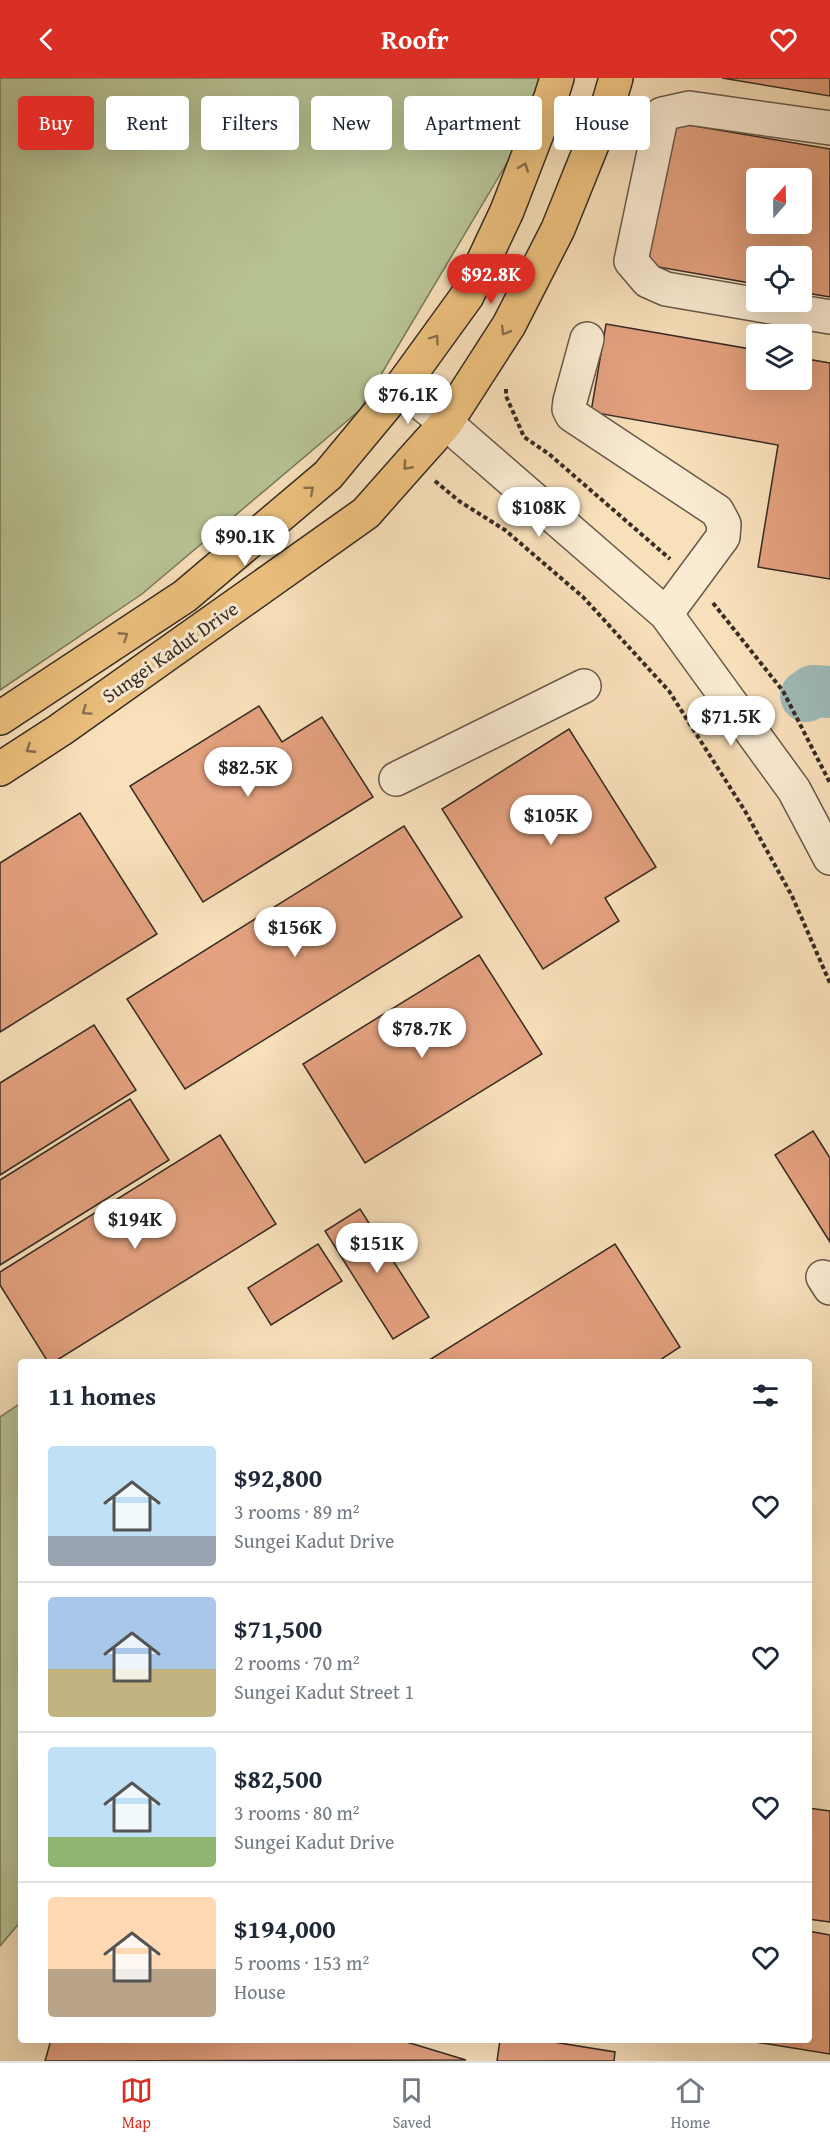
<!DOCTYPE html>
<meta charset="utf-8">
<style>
:root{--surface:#fff;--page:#f2f2f3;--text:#1f2937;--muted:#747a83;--line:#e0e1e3;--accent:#d93025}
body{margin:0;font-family:"Gentium Book Plus",serif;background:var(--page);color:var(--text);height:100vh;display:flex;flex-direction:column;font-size:22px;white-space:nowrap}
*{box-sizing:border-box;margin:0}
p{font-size:20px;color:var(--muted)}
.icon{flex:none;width:33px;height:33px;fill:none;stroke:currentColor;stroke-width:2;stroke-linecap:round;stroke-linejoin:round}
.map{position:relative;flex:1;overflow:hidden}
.details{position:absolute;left:18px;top:1281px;width:794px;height:684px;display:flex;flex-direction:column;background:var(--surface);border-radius:6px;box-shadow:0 6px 24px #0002}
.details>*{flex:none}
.hud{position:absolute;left:18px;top:18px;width:795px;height:54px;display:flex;gap:12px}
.needle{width:39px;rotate:20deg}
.tools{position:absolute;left:746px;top:90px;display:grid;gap:12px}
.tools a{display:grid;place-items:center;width:66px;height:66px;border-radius:6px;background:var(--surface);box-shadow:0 6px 24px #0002;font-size:30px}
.price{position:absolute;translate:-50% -51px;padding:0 14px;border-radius:21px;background:#fff;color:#222;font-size:20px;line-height:39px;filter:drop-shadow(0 2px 3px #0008)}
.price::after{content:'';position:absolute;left:50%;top:36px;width:18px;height:14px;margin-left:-9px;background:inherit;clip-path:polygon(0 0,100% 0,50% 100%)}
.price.selected{background:var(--accent);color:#fff}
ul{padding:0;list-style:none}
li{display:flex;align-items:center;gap:18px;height:150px;padding:0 30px}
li+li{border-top:2px solid var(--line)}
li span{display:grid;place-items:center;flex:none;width:168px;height:120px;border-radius:6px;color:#555}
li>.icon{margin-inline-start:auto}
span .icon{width:72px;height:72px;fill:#fffc;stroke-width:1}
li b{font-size:26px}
h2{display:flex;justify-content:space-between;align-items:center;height:72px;padding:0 30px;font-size:26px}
.tag{padding:0 21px;border-radius:6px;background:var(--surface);box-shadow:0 6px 24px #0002;font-size:21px;line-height:54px}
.tag.selected{background:var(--accent);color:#fff}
header{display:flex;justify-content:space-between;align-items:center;height:78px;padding:0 30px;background:var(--accent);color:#fff;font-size:27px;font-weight:700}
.tabs{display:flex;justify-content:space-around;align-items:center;height:84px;border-top:2px solid var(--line);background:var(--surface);font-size:16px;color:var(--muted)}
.tabs a{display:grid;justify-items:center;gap:3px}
.tabs .selected{color:var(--accent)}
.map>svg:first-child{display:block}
</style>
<header><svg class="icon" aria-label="back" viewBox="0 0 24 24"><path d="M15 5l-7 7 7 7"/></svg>Roofr<svg class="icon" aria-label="heart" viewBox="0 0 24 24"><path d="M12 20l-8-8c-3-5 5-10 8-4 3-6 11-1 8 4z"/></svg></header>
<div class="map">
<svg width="830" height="1983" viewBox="0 0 830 1983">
<rect width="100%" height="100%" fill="#f8e0ba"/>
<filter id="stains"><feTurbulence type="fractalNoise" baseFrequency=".00333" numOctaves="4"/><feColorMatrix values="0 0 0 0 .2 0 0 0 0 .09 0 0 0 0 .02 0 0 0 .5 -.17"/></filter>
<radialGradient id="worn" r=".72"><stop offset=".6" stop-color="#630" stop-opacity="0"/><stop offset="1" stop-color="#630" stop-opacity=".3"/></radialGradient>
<g fill="#b8c394" stroke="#78785d" stroke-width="1.5">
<polygon points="0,0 552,0 548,16 360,332 142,516 0,612"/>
<polygon points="21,1325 21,1843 0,1868 0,1339"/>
</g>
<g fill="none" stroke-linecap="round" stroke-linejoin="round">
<polyline stroke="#9fbbb8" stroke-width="52" points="806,618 813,613 830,614"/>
</g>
<g fill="#e4a17f" stroke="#372c26" stroke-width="1.5" fill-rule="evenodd">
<polygon points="722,0 830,0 830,18"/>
<path d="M665 43 830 71V219L801 214V178H756V206L641 186ZM756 100H801V146H756Z"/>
<polygon points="606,246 756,272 756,302 801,302 801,280 830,285 830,501 758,489 778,367 591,334"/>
<polygon points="259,628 282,664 322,639 373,719 203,824 130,708"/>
<polygon points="569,651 656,789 605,820 619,843 543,891 442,731"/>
<polygon points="80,735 157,856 0,954 0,785"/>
<polygon points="404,748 462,839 185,1011 127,921"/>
<polygon points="479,877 542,976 365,1085 303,986"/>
<polygon points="94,947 136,1012 0,1097 0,1005"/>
<polygon points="130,1021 169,1082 0,1187 0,1102"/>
<polygon points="813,1053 830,1080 830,1164 775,1077"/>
<polygon points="220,1057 276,1146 54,1284 48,1284 0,1207 0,1194"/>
<polygon points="360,1131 429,1239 393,1261 325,1153"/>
<polygon points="318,1166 342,1203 271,1247 248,1210"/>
<polygon points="615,1166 680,1269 657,1284 426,1284"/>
<polygon points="808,1730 830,1733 830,1844 808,1841"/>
<polygon points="808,1853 830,1857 830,1976 743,1962 808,1962"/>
<polygon points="51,1962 400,1962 466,1982 45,1983"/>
<polygon points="500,1962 541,1962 615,1974 614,1983 497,1983"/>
</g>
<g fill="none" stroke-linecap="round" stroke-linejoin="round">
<g stroke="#67594b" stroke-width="36">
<g id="minor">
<polyline points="830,50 689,30 662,36 631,183 648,203 666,211 830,239"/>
<polyline points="587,261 570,323 569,331 572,337 717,433 724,446 723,459 666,536"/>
<polyline points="401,309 446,345 666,536 794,712 830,780"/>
<polyline points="396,701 584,608"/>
<polyline points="823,1199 830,1210"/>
</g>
</g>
<g stroke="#372c26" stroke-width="36">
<g id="major">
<polyline points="0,640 185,518 328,397 401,309 467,218 507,133 551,19 557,0"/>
<polyline points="0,691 60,652 366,435 412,383 446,345 509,247 558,151 608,27 616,0"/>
</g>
</g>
<g stroke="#372c26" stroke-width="4" stroke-dasharray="4.5 3" stroke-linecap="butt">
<polyline points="506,311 506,318 524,359 549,376 670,481"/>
<polyline points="435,403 459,423 505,452 583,519 669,613 745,733 792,818 830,905"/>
<polyline points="713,525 783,613 830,705"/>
</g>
<use href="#minor" stroke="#faebd2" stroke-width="33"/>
<use href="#major" stroke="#ecc07d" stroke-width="33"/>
</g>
<defs><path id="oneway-chevron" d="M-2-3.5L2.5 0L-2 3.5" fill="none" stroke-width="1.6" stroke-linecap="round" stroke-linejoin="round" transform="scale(1.5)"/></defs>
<g stroke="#886f4d">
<use href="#oneway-chevron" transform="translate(524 89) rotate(-69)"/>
<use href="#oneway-chevron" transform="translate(505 253) rotate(122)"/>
<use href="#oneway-chevron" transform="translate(435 261) rotate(-54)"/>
<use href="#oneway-chevron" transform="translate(407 388) rotate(132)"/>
<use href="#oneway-chevron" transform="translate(310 412) rotate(-40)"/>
<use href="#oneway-chevron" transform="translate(124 558) rotate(-33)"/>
<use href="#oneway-chevron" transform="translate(86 633) rotate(145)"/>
<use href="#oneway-chevron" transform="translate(30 671) rotate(147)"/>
</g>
<g text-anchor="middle" stroke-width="6" stroke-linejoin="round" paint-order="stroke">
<g font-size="20" fill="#372c26" stroke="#faebd2">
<text transform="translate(170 574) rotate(-35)" y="7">Sungei Kadut Drive</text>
</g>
</g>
<rect width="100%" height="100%" filter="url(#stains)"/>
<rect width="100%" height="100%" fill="url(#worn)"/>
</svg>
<div class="tools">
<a><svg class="needle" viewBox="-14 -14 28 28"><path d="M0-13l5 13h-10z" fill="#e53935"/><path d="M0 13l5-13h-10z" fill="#747a83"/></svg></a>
<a><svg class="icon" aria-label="locate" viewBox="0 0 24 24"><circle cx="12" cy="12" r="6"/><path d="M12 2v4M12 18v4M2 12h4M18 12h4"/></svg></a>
<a><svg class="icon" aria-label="layers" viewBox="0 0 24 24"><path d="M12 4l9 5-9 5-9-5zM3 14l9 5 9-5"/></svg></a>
</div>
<b class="price selected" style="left:491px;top:227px">$92.8K</b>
<b class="price" style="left:408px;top:347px">$76.1K</b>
<b class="price" style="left:539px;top:460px">$108K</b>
<b class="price" style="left:245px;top:489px">$90.1K</b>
<b class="price" style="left:731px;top:669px">$71.5K</b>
<b class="price" style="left:248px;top:720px">$82.5K</b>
<b class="price" style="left:551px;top:768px">$105K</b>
<b class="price" style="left:295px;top:880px">$156K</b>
<b class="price" style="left:422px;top:981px">$78.7K</b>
<b class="price" style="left:135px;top:1172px">$194K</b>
<b class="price" style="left:377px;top:1196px">$151K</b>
<div class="hud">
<a class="tag selected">Buy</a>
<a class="tag">Rent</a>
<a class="tag">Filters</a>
<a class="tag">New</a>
<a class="tag">Apartment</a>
<a class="tag">House</a>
</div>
<section class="details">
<h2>11 homes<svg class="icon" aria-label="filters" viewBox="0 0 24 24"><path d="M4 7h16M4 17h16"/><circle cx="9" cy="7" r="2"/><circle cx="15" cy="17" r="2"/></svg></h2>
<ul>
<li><span style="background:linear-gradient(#bfe0f5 75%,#9aa5b1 0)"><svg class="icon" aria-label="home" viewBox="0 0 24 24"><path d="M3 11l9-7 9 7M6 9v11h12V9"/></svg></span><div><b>$92,800</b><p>3 rooms · 89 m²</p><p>Sungei Kadut Drive</p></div><svg class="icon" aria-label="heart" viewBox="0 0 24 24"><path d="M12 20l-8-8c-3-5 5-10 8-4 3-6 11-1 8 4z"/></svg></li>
<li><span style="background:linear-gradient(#a9c7e8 60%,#c2b280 0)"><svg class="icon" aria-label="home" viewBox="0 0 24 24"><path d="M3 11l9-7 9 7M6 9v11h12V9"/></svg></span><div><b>$71,500</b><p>2 rooms · 70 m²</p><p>Sungei Kadut Street 1</p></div><svg class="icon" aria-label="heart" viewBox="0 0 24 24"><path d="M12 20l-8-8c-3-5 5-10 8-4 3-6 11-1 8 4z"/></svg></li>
<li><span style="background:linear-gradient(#bfe0f5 75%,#8fb573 0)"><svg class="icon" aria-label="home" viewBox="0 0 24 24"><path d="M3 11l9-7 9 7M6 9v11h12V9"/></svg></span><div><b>$82,500</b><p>3 rooms · 80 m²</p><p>Sungei Kadut Drive</p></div><svg class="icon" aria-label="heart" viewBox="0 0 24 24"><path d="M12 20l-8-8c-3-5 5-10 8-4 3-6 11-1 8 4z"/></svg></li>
<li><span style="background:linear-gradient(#ffd9b3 60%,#b9a48a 0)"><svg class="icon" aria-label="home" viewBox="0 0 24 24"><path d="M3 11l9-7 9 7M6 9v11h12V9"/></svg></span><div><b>$194,000</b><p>5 rooms · 153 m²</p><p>House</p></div><svg class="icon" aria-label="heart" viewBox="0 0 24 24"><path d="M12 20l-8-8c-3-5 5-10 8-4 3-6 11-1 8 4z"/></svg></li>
</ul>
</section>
</div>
<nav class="tabs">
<a class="selected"><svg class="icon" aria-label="map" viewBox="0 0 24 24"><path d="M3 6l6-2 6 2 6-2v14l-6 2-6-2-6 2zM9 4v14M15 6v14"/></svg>Map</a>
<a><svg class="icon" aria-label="saved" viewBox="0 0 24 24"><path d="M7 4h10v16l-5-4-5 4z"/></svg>Saved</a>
<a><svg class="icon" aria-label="home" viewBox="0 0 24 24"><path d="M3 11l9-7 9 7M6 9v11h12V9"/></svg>Home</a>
</nav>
